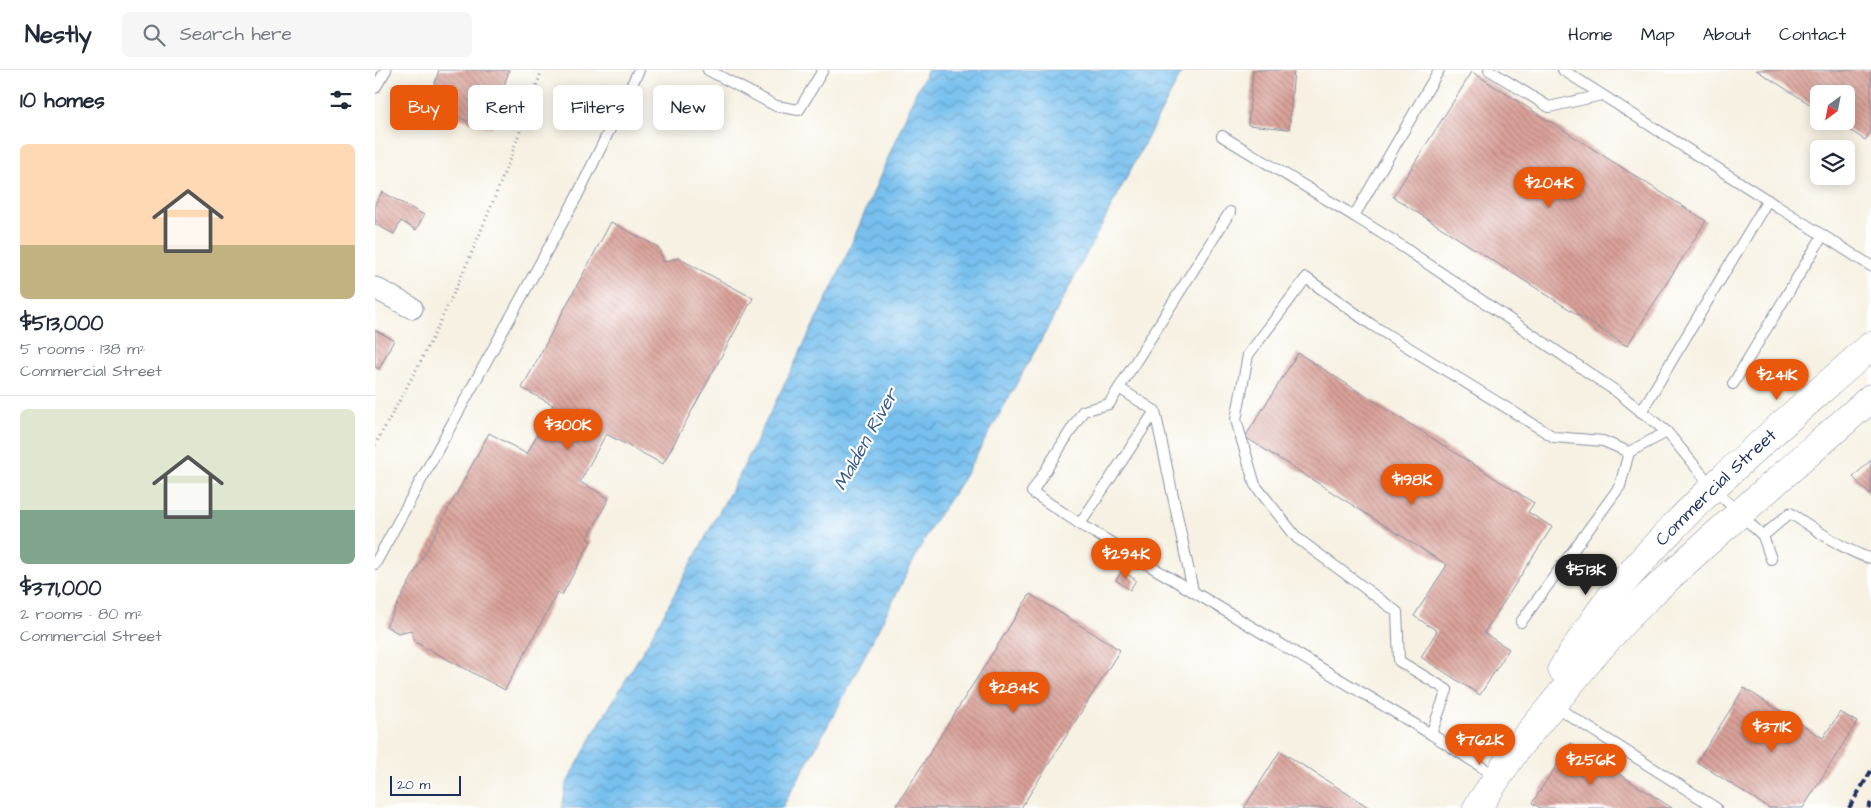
<!DOCTYPE html>
<meta charset="utf-8">
<style>
:root{--surface:#fff;--page:#f6f6f7;--text:#1f2937;--muted:#747a83;--line:#e0e1e3;--accent:#ea580c}
body{margin:0;font-family:"Architects Daughter",sans-serif;background:var(--page);color:var(--text);height:100vh;display:flex;flex-direction:column;font-size:19px;white-space:nowrap}
*{box-sizing:border-box;margin:0}
p{font-size:16px;color:var(--muted)}
.icon{flex:none;width:28px;height:28px;fill:none;stroke:currentColor;stroke-width:2;stroke-linecap:round;stroke-linejoin:round}
.map{position:relative;flex:1;overflow:hidden}
.details{display:flex;flex-direction:column;background:var(--surface);width:375px}
.details>*{flex:none}
.banner{position:absolute;left:15px;top:15px;width:475px;height:45px;display:flex;gap:10px}
.needle{width:32px;rotate:212deg}
.tools{position:absolute;left:1435px;top:15px;display:grid;gap:10px}
.tools a{display:grid;place-items:center;width:45px;height:45px;border-radius:8px;background:var(--surface);box-shadow:0 2px 12px #0003;font-size:25px}
.scale{position:absolute;left:15px;bottom:12px;width:71px;box-sizing:border-box;padding-left:5px;border:2px solid #1b2f5e;border-top:0;font-size:14px;line-height:18px;white-space:nowrap;color:#1b2f5e;-webkit-text-stroke:4px #fff;paint-order:stroke}
.price{position:absolute;translate:-50% -42px;padding:0 11px;border-radius:18px;background:var(--accent);color:#fff;font-size:16px;line-height:32px;filter:drop-shadow(0 1px 2px #0008)}
.price::after{content:'';position:absolute;left:50%;top:30px;width:15px;height:11px;margin-left:-8px;background:inherit;clip-path:polygon(0 0,100% 0,50% 100%)}
.price.on{background:#222;color:#fff}
ul{padding:0;list-style:none}
li{display:grid;align-content:center;gap:10px;height:265px;padding:0 20px}
li+li{border-top:1px solid var(--line)}
li span{display:grid;place-items:center;height:155px;border-radius:8px;color:#555}
li>.icon{margin-inline-start:auto}
span .icon{width:90px;height:90px;fill:#fffc;stroke-width:1}
li b{font-size:21px}
h2{display:flex;justify-content:space-between;align-items:center;height:60px;padding:0 20px;font-size:21px}
.chip{padding:0 18px;border-radius:8px;background:var(--surface);box-shadow:0 2px 12px #0003;font-size:18px;line-height:45px}
.chip.on{background:var(--accent);color:#fff}
header{display:flex;align-items:center;gap:30px;box-sizing:border-box;height:70px;padding:0 25px;background:var(--surface);border-bottom:1px solid var(--line)}
header strong{font-size:24px}
nav{display:flex;gap:28px;margin-inline-start:auto;font-size:18px}
.search{width:350px;height:45px;background:var(--page);display:flex;align-items:center;gap:12px;box-sizing:border-box;padding:0 18px;border-radius:8px;color:var(--muted);font-size:19px}
main{display:flex;flex:1;min-height:0}
.map>svg:first-child{display:block}
</style>
<header>
<strong>Nestly</strong>
<div class="search"><svg class="icon" aria-label="search" viewBox="0 0 24 24"><circle cx="10" cy="10" r="6"/><path d="M15 15l6 6"/></svg>Search here</div>
<nav><a>Home</a><a>Map</a><a>About</a><a>Contact</a></nav>
</header>
<main>
<section class="details">
<h2>10 homes<svg class="icon" aria-label="filters" viewBox="0 0 24 24"><path d="M4 7h16M4 17h16"/><circle cx="9" cy="7" r="2"/><circle cx="15" cy="17" r="2"/></svg></h2>
<ul>
<li><span style="background:linear-gradient(#ffd9b3 65%,#c2b280 0)"><svg class="icon" aria-label="home" viewBox="0 0 24 24"><path d="M3 11l9-7 9 7M6 9v11h12V9"/></svg></span><div><b>$513,000</b><p>5 rooms · 138 m²</p><p>Commercial Street</p></div></li>
<li><span style="background:linear-gradient(#dfe7d0 65%,#7fa58c 0)"><svg class="icon" aria-label="home" viewBox="0 0 24 24"><path d="M3 11l9-7 9 7M6 9v11h12V9"/></svg></span><div><b>$371,000</b><p>2 rooms · 80 m²</p><p>Commercial Street</p></div></li>
</ul>
</section>
<div class="map">
<svg width="1496" height="738" viewBox="0 0 1496 738">
<defs>
<pattern id="water-waves" width="16" height="10" patternUnits="userSpaceOnUse" patternTransform="scale(1.25)"><rect width="16" height="10" fill="#76bfee"/><path d="M0 5q4-4 8 0t8 0" fill="none" stroke="#609cc4"/></pattern>
<pattern id="building-back-hatch" width="6" height="6" patternUnits="userSpaceOnUse" patternTransform="scale(1.25)"><rect width="6" height="6" fill="#daa199"/><path d="M-1 5l2 2M0 0l6 6M5-1l2 2" fill="none" stroke="#b08480"/></pattern>
</defs>
<rect width="100%" height="100%" fill="#fff"/>
<filter id="ink" filterUnits="userSpaceOnUse"><feTurbulence type="fractalNoise" baseFrequency=".02" numOctaves="2"/><feDisplacementMap in="SourceGraphic" scale="10" xChannelSelector="R" yChannelSelector="G"/><feConvolveMatrix kernelMatrix="1 2 1 2 8 2 1 2 1" color-interpolation-filters="sRGB"/></filter>
<filter id="wash" filterUnits="userSpaceOnUse"><feTurbulence type="fractalNoise" baseFrequency=".0096" numOctaves="4" result="noise"/><feDisplacementMap in="SourceGraphic" scale="20" xChannelSelector="R" yChannelSelector="G"/><feGaussianBlur stdDeviation="1.12" result="paint"/><feColorMatrix in="noise" values="0 0 0 0 0 0 0 0 0 0 0 0 0 0 0 0 0 1.4 0 .05"/><feComposite in="paint" operator="in"/></filter>
<g filter="url(#wash)">
<rect width="100%" height="100%" fill="#f6f1e2"/>
<polygon fill="url(#water-waves)" stroke="#4877a6" points="553,0 808,0 670,263 588,409 556,457 462,639 407,738 187,738 191,715 220,661 274,571 367,400 464,203 541,22"/>
<g id="blocks">
<g fill="url(#building-back-hatch)">
<polygon points="64,0 134,0 116,58 52,38"/>
<polygon points="878,0 919,0 914,59 873,55"/>
<polygon points="1381,0 1496,0 1496,61 1490,70 1461,51 1471,51 1471,24 1444,24 1444,40"/>
<polygon points="1097,2 1331,151 1252,276 1018,127"/>
<polygon points="7,122 49,145 41,160 26,151 19,164 0,154 0,134"/>
<polygon points="236,152 283,177 289,192 303,188 378,228 288,394 231,364 205,412 234,428 212,469 216,471 187,525 183,522 130,620 40,572 36,560 23,563 11,556 114,363 152,384 178,335 147,318"/>
<polygon points="0,260 19,270 4,299 0,297"/>
<polygon points="923,283 1159,433 1153,442 1177,457 1109,563 1134,579 1105,625 1046,587 1062,561 1039,546 1072,495 870,367"/>
<polygon points="1496,390 1496,426 1478,407"/>
<polygon points="747,501 761,510 755,520 741,510"/>
<polygon points="655,524 745,580 646,738 520,738"/>
<polygon points="1369,618 1448,668 1465,642 1482,652 1428,738 1394,738 1322,692"/>
<polygon points="1196,673 1297,738 1165,738 1157,733"/>
<polygon points="905,681 995,738 869,738"/>
</g>
</g>
</g>
<g filter="url(#ink)">
<use href="#blocks" fill-opacity="0" stroke="#8890a0" stroke-width="1"/>
<g fill="none" stroke-linecap="round" stroke-linejoin="round">
<g stroke="#8890a0" stroke-width="12">
<g id="service">
<polyline points="333,0 401,36 424,40 448,0"/>
<polyline points="1064,0 979,146 1019,171 1242,322 1292,362 1338,418 1388,466 1396,489"/>
<polyline points="1114,0 1174,37 1227,25"/>
<polyline points="1188,0 1496,196"/>
<polyline points="0,18 11,0"/>
<polyline points="847,66 979,146"/>
<polyline points="1358,314 1448,165"/>
<polyline points="744,318 780,341"/>
<polyline points="1266,342 1393,130"/>
<polyline points="705,454 657,422 708,341 734,334 855,142"/>
<path d="M1388 466 1415 443C1434 455 1476 485 1496 488"/>
<polyline points="0,494 202,126 264,0"/>
<polyline points="818,521 780,341 705,454 1056,664 1122,707"/>
<polyline points="1146,552 1245,416 1254,382"/>
<polyline points="1178,635 1341,738"/>
<polyline points="1056,664 1072,620 1024,591 1022,542 922,468 880,415 861,350 873,285 931,208 997,255 1179,367 1228,371 1254,382 1292,362"/>
</g>
</g>
<g stroke="#8890a0" stroke-width="23">
<polyline id="minor" points="0,218 37,238"/>
</g>
<g stroke="#8890a0" stroke-width="29">
<g id="secondary">
<path id="s1" d="M1187 599C1207 568 1227 536 1251 509 1324 423 1412 351 1496 276"/>
<polyline points="1102,738 1142,678 1216,588 1247,553 1279,521 1328,476 1496,328"/>
</g>
</g>
<path stroke="#8890a0" stroke-width="3" stroke-dasharray="1 4" stroke-linecap="butt" d="M0 375C22 335 44 296 64 254 104 172 137 86 167 0"/>
<use href="#service" stroke="#fff" stroke-width="10"/>
<use href="#minor" stroke="#fff" stroke-width="21"/>
<use href="#secondary" stroke="#fff" stroke-width="28"/>
<g stroke="#1b2f5e" stroke-width="4" stroke-dasharray="8 4" stroke-linecap="butt">
<polyline points="1474,738 1496,701"/>
<polyline points="1493,738 1496,733"/>
</g>
</g>
</g>
<g text-anchor="middle" stroke-width="4.5" stroke-linejoin="round" paint-order="stroke">
<g font-size="18" fill="#1b2f5e" stroke="#fff">
<text dy="6" stroke="none"><textPath href="#s1" startOffset="239">Commercial Street</textPath></text>
</g>
<g font-size="19" font-style="italic" fill="#365a89" stroke="#fff">
<text transform="translate(490 369) rotate(-61)" y="7">Malden River</text>
</g>
</g>
</svg>
<div class="tools">
<a><svg class="needle" viewBox="-14 -14 28 28"><path d="M0-13l5 13h-10z" fill="#e53935"/><path d="M0 13l5-13h-10z" fill="#747a83"/></svg></a>
<a><svg class="icon" aria-label="layers" viewBox="0 0 24 24"><path d="M12 4l9 5-9 5-9-5zM3 14l9 5 9-5"/></svg></a>
</div>
<div class="scale">20 m</div>
<b class="price" style="left:1174px;top:139px">$204K</b>
<b class="price" style="left:1402px;top:331px">$241K</b>
<b class="price" style="left:193px;top:381px">$300K</b>
<b class="price" style="left:1037px;top:436px">$198K</b>
<b class="price" style="left:751px;top:510px">$294K</b>
<b class="price on" style="left:1211px;top:526px">$513K</b>
<b class="price" style="left:639px;top:644px">$284K</b>
<b class="price" style="left:1397px;top:683px">$371K</b>
<b class="price" style="left:1105px;top:696px">$762K</b>
<b class="price" style="left:1216px;top:716px">$256K</b>
<div class="banner">
<a class="chip on">Buy</a>
<a class="chip">Rent</a>
<a class="chip">Filters</a>
<a class="chip">New</a>
</div>
</div>
</main>
